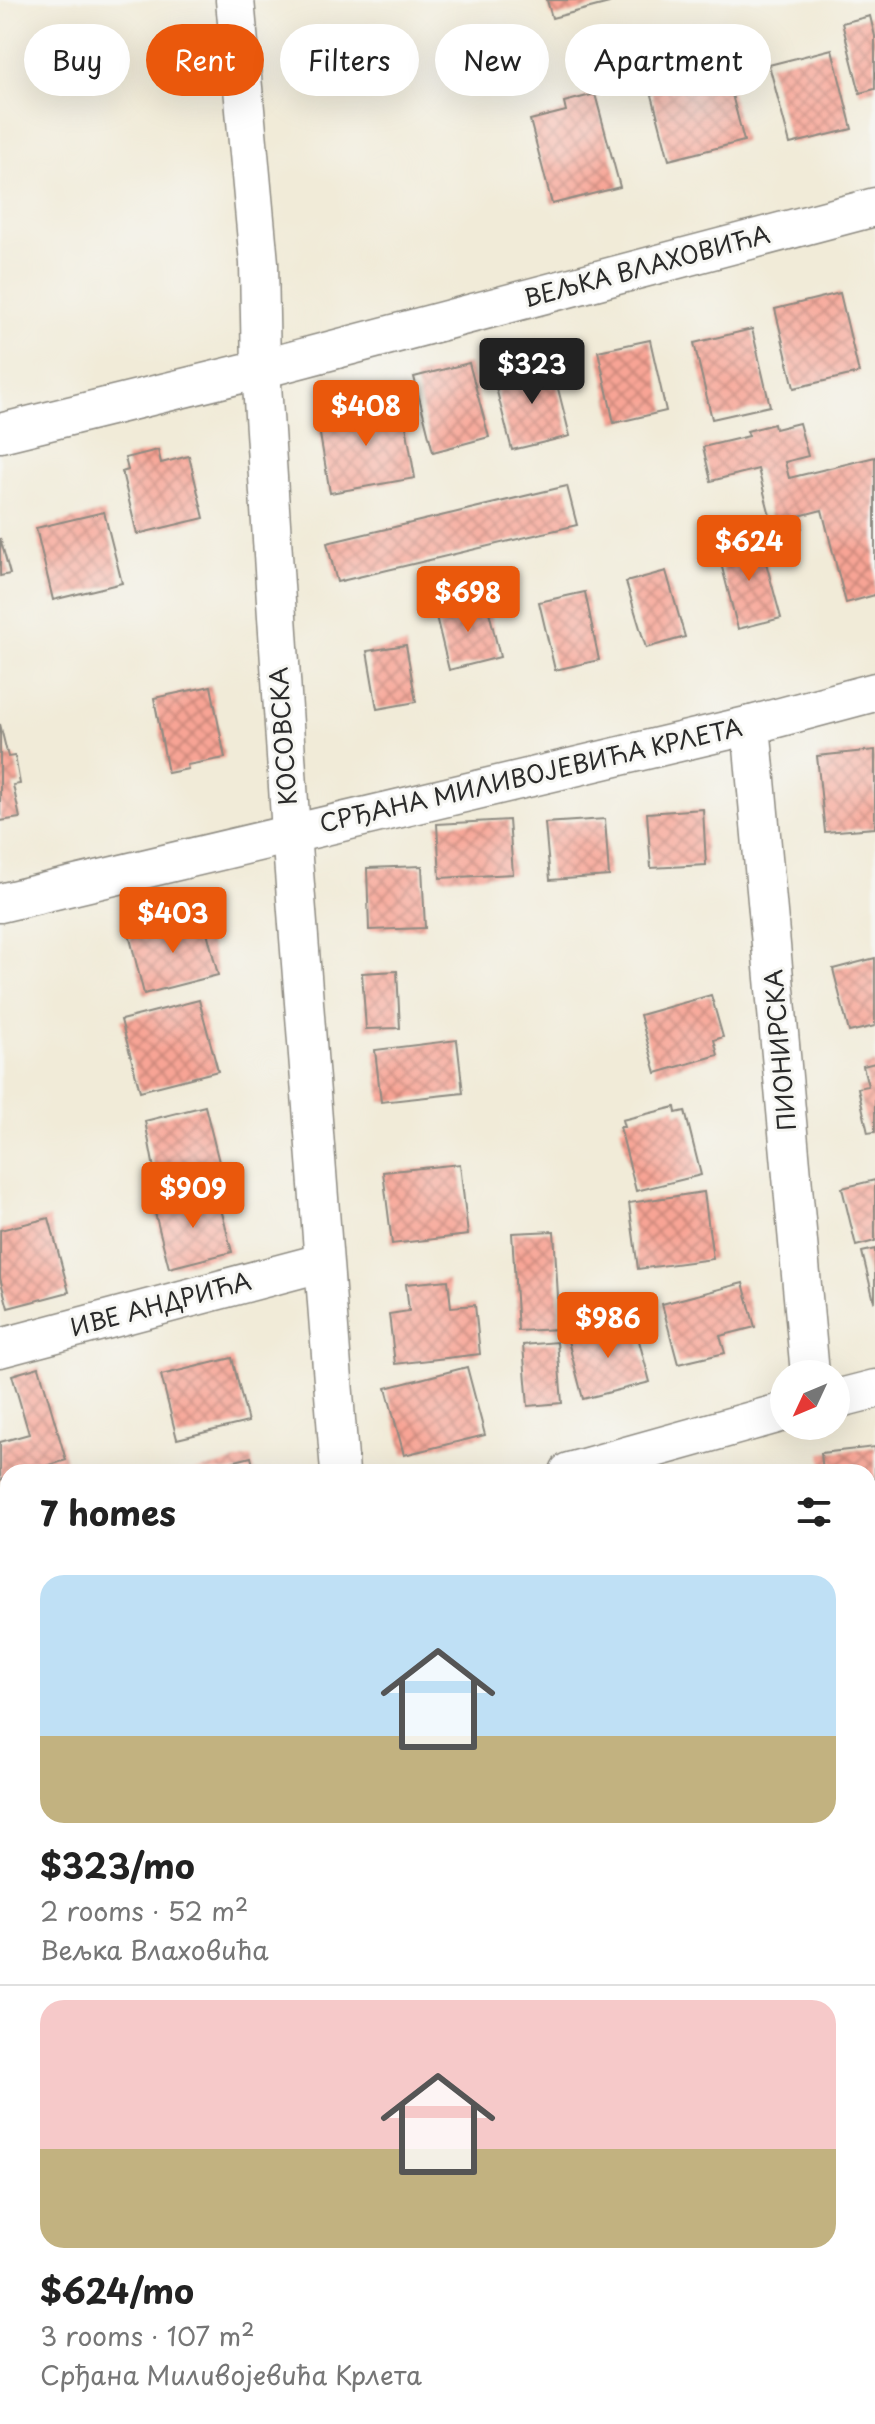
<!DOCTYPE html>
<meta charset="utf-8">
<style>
:root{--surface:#fff;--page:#f2f2f2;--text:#222;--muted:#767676;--line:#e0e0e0;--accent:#ea580c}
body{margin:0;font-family:"Playpen Sans",sans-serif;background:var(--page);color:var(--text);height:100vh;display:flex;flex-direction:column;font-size:30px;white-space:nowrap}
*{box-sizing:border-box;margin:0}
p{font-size:26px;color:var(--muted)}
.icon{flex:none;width:44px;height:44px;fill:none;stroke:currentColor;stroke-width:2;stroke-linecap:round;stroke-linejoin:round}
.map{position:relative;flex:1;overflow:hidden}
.drawer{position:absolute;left:0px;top:1464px;width:876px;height:960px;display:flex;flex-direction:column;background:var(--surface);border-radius:24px 24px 0 0;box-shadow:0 8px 32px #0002}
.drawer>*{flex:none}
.banner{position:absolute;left:24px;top:24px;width:828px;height:72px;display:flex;gap:16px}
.needle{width:52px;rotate:226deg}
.buttons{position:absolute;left:770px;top:1360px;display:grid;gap:16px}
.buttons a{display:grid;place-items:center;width:80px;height:80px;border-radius:50%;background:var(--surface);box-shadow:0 8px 32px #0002;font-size:40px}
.price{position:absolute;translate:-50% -68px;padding:0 18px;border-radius:8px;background:var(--accent);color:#fff;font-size:26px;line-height:52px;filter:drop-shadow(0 2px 4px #0008)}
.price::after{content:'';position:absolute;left:50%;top:48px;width:24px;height:18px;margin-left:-12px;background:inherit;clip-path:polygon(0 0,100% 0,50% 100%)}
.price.on{background:#222;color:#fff}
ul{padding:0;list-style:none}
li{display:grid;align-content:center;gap:16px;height:424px;padding:0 40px}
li+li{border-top:2px solid var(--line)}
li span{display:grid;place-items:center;height:248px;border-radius:24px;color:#555}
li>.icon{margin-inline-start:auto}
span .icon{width:144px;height:144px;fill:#fffc;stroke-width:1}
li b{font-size:34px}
h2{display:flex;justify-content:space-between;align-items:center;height:96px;padding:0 40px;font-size:34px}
.tag{padding:0 28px;border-radius:36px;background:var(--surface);box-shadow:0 8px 32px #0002;font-size:28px;line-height:72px}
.tag.on{background:var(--accent);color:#fff}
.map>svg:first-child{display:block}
</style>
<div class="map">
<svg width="875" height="2424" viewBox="0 0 875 2424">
<defs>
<pattern id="building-cross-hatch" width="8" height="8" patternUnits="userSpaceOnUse" patternTransform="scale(2)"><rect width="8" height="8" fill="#f8a495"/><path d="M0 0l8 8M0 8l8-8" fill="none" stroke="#c9867a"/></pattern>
</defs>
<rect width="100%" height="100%" fill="#f6f6f2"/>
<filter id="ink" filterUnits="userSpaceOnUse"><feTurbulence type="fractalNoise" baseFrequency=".0125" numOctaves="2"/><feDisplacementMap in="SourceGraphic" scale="16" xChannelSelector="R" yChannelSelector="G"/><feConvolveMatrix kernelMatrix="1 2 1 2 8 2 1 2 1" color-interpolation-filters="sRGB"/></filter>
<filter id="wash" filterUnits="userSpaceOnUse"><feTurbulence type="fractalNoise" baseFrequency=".006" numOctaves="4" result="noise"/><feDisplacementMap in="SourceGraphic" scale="32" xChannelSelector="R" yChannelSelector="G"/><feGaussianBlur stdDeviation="1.8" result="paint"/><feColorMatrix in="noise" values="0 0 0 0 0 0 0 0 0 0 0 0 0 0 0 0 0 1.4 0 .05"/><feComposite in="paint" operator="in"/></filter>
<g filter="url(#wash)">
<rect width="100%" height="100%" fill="#f1ebd8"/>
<g id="blocks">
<g fill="url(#building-cross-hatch)">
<polygon points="547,0 608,0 609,3 552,18"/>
<polygon points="870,16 875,36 875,89 860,93 842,23"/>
<polygon points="832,49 852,129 790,144 769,65"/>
<polygon points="721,52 744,141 669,160 646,72"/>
<polygon points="595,94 620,187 552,204 530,120 566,111 564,102"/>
<polygon points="840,293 859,373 794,388 775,309"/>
<polygon points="752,329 770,406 712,419 694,343"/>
<polygon points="650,340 666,411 614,423 598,351"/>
<polygon points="551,361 570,436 512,450 493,376"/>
<polygon points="469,363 489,437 433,452 414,377"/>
<polygon points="402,402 415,478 330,493 317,417"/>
<polygon points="799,423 808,456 785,462 789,478 875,457 875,595 846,603 822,510 799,516 802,528 775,535 758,469 711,481 703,447 749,436 747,431 774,424 775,429"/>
<polygon points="158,450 161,463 189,456 204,518 137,534 122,472 128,470 125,458"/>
<polygon points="567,486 577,525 337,582 327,543"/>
<polygon points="104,512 122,583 53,600 36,528"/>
<polygon points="759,537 781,618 738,629 717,548"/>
<polygon points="0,538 10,574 0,576"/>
<polygon points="666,571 685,637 646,648 626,582"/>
<polygon points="585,592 599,660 555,670 539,602"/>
<polygon points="486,599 500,657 449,670 435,612"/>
<polygon points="406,645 416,702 377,709 367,651"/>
<polygon points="211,686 225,758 187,765 188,769 168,773 154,698"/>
<polygon points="0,724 8,757 15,756 20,784 13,785 20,818 0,821"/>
<polygon points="875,750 875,828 825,832 817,756"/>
<polygon points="703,809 706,865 651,868 647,813"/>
<polygon points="605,819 609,876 550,880 545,823"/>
<polygon points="509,820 513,874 440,878 437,824"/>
<polygon points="422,866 425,928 369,930 367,868"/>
<polygon points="203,916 218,975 144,994 129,934"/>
<polygon points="875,958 875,1026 849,1032 833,969"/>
<polygon points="397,971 400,1028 366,1029 362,973"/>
<polygon points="711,995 723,1037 714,1040 718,1055 656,1073 640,1015"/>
<polygon points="199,1000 218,1071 140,1091 121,1020"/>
<polygon points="457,1040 463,1093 381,1102 375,1050"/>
<polygon points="875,1063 875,1132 868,1133 858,1088 868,1086 863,1066"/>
<polygon points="205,1106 222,1174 158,1190 145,1121"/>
<polygon points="675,1107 676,1113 685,1111 701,1175 636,1191 620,1127 624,1127 622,1120"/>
<polygon points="460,1164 468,1235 392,1244 383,1172"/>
<polygon points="875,1180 875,1241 856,1246 842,1188"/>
<polygon points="704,1192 713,1259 638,1269 629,1203"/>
<polygon points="217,1193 232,1252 169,1268 154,1209"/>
<polygon points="49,1218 69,1292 8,1308 0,1278 0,1230"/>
<polygon points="554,1231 560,1329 518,1331 512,1233"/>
<polygon points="875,1249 875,1300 874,1301 862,1252"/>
<polygon points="448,1280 451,1307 475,1305 480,1354 395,1364 389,1314 409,1311 406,1284"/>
<polygon points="743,1283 755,1327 720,1336 725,1353 678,1364 662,1304"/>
<polygon points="634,1322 650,1382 583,1399 566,1333 588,1328 590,1334"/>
<polygon points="557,1342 562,1403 528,1406 523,1345"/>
<polygon points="232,1358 248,1422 177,1439 161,1375"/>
<polygon points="39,1367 66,1460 28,1472 8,1472 8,1478 0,1480 0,1442 29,1434 12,1375"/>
<polygon points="467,1367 485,1435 404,1455 386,1388"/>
<polygon points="875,1447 875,1516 868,1517 868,1472 823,1472 821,1453"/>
<polygon points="251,1457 255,1472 196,1472 196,1471"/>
<polygon points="875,1667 875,1733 868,1734 868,1668"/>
<polygon points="868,1869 871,1879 875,1879 875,1930 868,1931"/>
<polygon points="8,1906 8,2015 0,2017 0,1909"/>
<polygon points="868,2072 875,2072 875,2137 868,2138"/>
<polygon points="8,2143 8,2221 0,2222 0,2144"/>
<polygon points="868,2269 875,2300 868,2302"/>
<polygon points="8,2303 8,2347 7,2347 0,2304"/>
<polygon points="875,2357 875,2408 868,2410 868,2358"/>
<polygon points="22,2416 113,2416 115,2424 24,2424"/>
<polygon points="121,2416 169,2416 170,2424 122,2424"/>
<polygon points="518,2416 542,2416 543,2424 519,2424"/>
<polygon points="781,2416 821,2416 822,2418 782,2424"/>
</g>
</g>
</g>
<g filter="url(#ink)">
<use href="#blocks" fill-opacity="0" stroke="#8e8b82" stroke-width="2"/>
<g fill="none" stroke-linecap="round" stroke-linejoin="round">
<g stroke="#8e8b82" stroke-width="41">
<g id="minor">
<polyline points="235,0 259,263 261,369 291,833 340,1472"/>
<polyline points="0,433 261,369 875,207"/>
<polyline points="751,725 810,1374"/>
<polyline points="0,903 751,725 875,692"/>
<polyline points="0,1348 321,1263"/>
<polyline points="836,1399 875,1389"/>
<polyline points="569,1472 784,1412"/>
<polyline points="868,1822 875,1820"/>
<polyline points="0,2083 8,2081"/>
<polyline points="868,2215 875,2214"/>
<polyline points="400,2416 401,2424"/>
<polyline points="722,2416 724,2424"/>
</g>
</g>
<use href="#minor" stroke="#fff" stroke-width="38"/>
</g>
</g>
<g text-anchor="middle" stroke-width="6" stroke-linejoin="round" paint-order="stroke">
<g font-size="24" fill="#2b2b2b" stroke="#f6f6f2">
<text transform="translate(647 267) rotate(-15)" y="8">ВЕЉКА ВЛАХОВИЋА</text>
<text transform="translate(284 736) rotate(-94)" y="8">КОСОВСКА</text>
<text transform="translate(531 776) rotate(-13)" y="8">СРЂАНА МИЛИВОЈЕВИЋА КРЛЕТА</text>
<text transform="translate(781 1050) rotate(-95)" y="8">ПИОНИРСКА</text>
<text transform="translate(161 1305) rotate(-15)" y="8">ИВЕ АНДРИЋА</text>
</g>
</g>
</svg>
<div class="buttons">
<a><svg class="needle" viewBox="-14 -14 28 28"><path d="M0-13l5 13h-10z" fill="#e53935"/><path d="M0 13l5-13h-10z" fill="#767676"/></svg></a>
</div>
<b class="price on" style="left:532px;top:406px">$323</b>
<b class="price" style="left:366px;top:448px">$408</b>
<b class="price" style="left:749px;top:583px">$624</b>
<b class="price" style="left:468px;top:634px">$698</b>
<b class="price" style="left:173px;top:955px">$403</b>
<b class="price" style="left:193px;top:1230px">$909</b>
<b class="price" style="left:608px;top:1360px">$986</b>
<div class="banner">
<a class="tag">Buy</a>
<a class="tag on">Rent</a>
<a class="tag">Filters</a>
<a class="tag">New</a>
<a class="tag">Apartment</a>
</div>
<section class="drawer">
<h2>7 homes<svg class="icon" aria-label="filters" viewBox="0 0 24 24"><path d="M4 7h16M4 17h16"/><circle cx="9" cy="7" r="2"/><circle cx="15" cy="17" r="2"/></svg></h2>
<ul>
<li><span style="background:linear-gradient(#bfe0f5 65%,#c2b280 0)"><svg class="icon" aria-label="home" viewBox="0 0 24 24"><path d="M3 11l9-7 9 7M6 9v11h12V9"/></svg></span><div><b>$323/mo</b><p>2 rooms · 52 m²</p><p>Вељка Влаховића</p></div></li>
<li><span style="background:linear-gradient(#f6c9c9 60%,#c2b280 0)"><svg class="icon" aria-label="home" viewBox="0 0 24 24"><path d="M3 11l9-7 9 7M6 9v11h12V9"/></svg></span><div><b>$624/mo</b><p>3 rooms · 107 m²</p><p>Срђана Миливојевића Крлета</p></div></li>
</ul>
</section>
</div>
